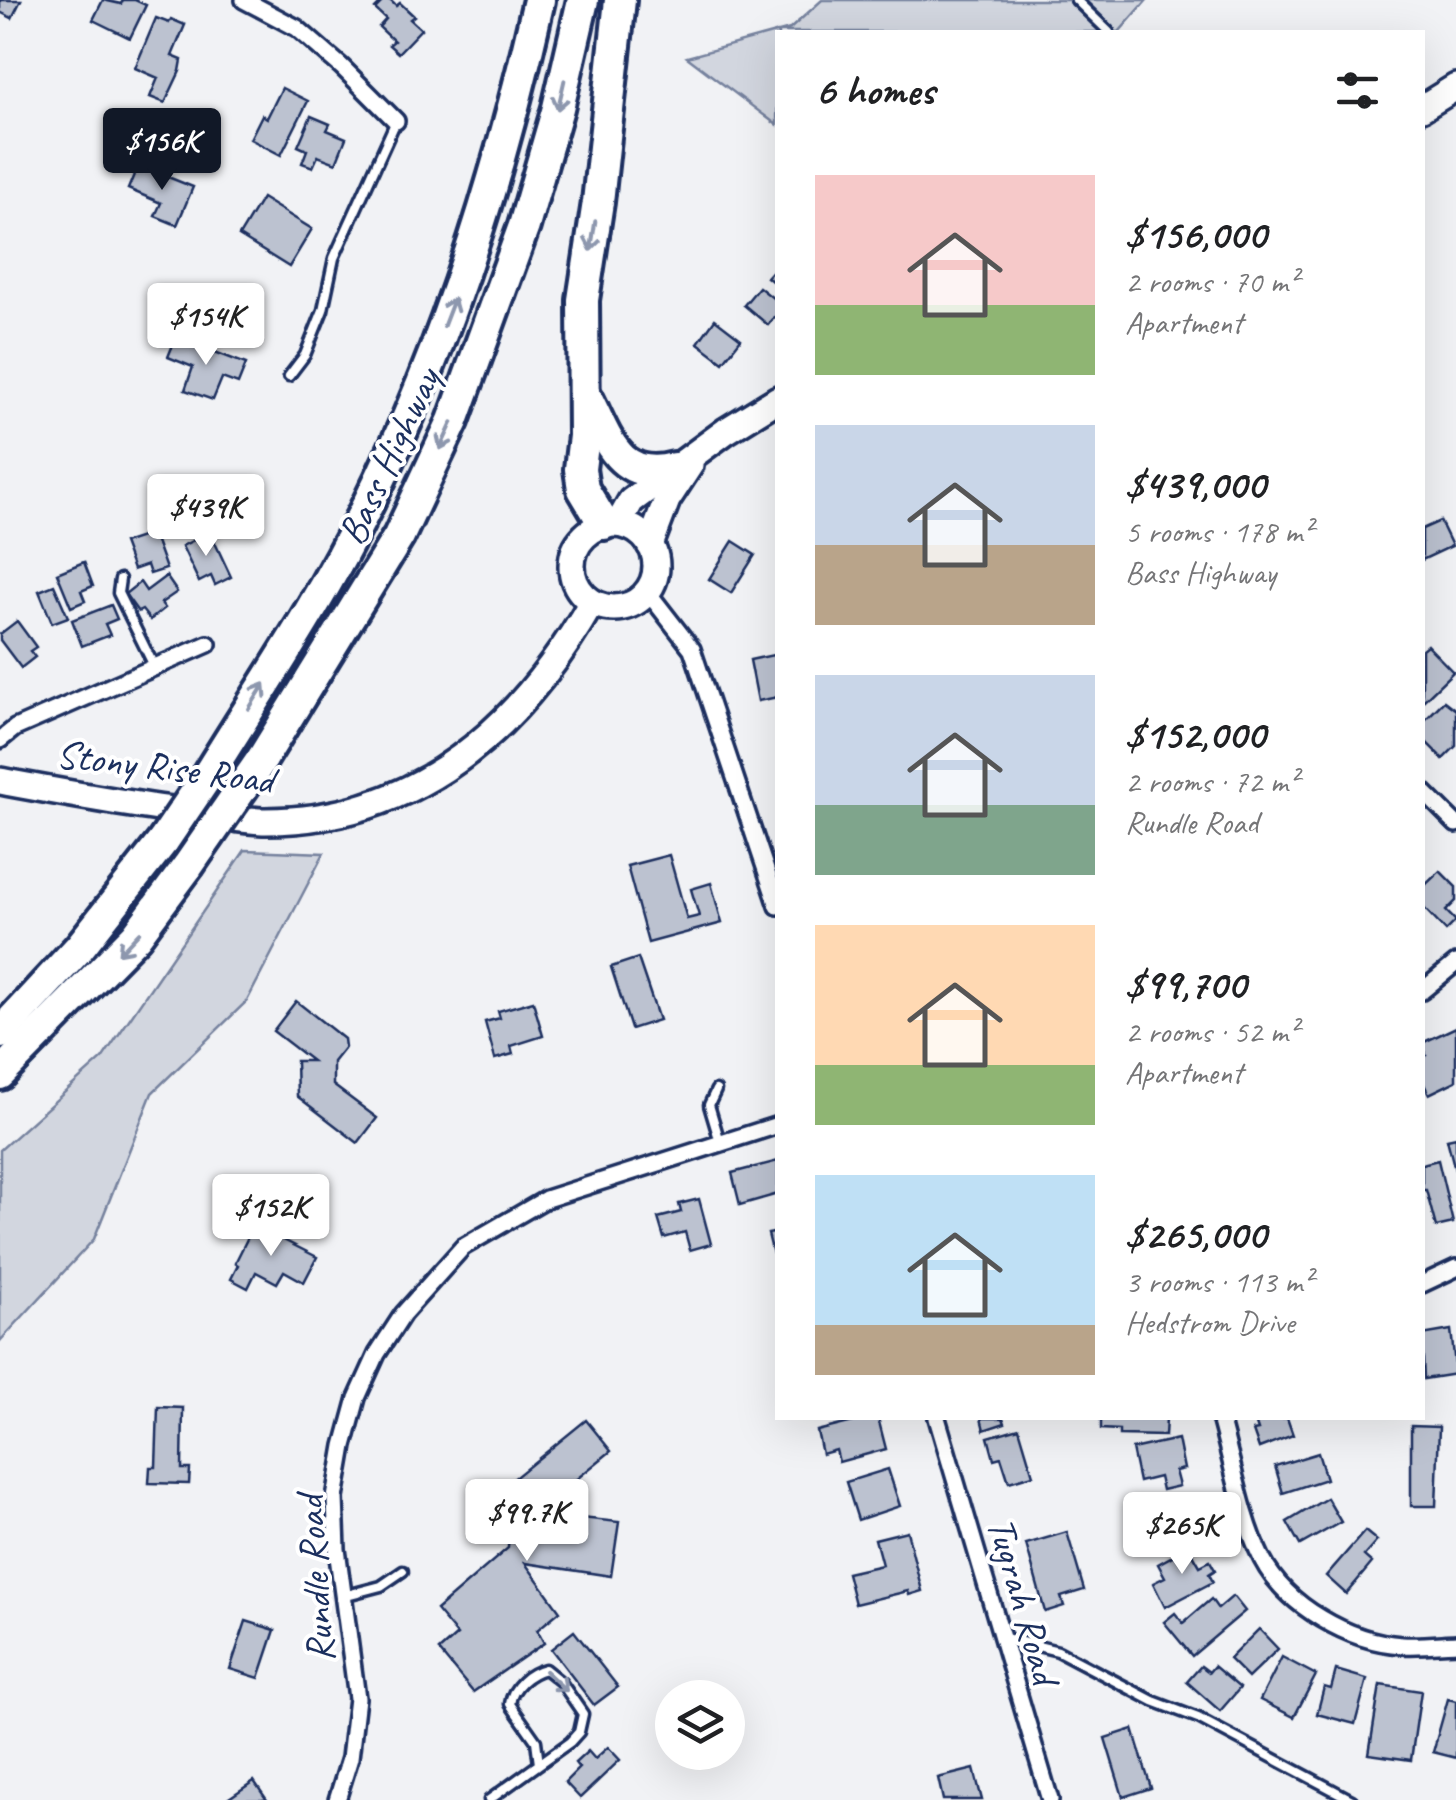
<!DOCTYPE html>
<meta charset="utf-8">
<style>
:root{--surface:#fff;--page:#f6f6f6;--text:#202124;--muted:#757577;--accent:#111827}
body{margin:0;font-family:Caveat,sans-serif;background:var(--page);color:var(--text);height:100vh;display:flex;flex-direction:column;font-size:38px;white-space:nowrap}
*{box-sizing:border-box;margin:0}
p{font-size:32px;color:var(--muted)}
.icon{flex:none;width:55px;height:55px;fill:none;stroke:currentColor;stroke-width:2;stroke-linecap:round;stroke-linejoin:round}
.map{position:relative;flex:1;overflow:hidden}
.panel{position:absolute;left:775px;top:30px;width:650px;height:1390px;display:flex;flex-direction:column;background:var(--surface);border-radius:0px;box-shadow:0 10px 40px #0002}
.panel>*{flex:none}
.controls{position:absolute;left:655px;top:1680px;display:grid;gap:20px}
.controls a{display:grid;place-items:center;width:90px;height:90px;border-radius:50%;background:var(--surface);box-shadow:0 10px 40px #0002;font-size:50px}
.price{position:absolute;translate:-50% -85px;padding:0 22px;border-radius:10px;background:#fff;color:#222;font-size:32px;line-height:65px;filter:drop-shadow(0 2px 5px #0008)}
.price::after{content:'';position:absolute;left:50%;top:60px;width:30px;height:22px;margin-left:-15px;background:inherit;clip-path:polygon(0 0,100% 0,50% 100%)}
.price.on{background:var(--accent);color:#fff}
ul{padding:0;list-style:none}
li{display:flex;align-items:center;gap:30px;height:250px;padding:0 40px}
li span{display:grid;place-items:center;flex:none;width:280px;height:200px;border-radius:0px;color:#555}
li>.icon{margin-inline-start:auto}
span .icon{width:120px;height:120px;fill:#fffc;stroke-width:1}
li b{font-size:42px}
h2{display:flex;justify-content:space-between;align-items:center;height:120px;padding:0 40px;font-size:42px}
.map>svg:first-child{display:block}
</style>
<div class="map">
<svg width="1456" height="1800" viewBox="0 0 1456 1800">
<rect width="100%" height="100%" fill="#f1f2f5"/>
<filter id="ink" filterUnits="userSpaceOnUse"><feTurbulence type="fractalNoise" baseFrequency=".01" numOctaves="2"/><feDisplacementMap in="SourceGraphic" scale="20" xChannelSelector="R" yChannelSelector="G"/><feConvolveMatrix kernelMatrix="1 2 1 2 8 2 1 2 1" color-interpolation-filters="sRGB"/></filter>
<g filter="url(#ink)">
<g fill="#d2d6df" stroke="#76829e" stroke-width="2.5">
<polygon points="822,0 1147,0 1119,32 778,32 777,125 687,57 790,29"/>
<polygon points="245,850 324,853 247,1001 152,1093 94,1239 0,1341 0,1150 102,1059"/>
</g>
<g fill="#bcc2d0" stroke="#1b2f5e" stroke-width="2.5">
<polygon points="0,0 21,0 12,18 0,12"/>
<polygon points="103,0 121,4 123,0 135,0 146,5 130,38 93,20"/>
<polygon points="384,0 390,0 396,6 400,3 414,16 410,19 421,29 398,53 389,45 394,41 379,27 386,19 375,9"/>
<polygon points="156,18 169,23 171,19 185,25 172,56 182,60 180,71 165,103 150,97 158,78 135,68"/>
<polygon points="282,88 308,101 281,155 250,139 262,115 267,118"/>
<polygon points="311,116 330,124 327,130 346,138 336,163 318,156 313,167 302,163 307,150 298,146"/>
<polygon points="138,165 193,187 177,225 155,216 161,203 128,189"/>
<polygon points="262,198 312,229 289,267 239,236"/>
<polygon points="778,265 778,286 767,277"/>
<polygon points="759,287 778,302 778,313 768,325 744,305"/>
<polygon points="715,319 741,339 723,362 698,343"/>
<polygon points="176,337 246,364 238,384 222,378 213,400 185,390 193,367 168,357"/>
<polygon points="1440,521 1452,546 1422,560 1422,529"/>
<polygon points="210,532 231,577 215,585 211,576 199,582 182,546"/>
<polygon points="153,533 166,569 150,574 147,565 133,570 123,543"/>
<polygon points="733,541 755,555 731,593 709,579"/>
<polygon points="84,562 93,586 81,591 85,601 71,607 57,573"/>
<polygon points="166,576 177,592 161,603 165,608 150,620 142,610 138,612 125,594 140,582 146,591"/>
<polygon points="54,585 68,617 52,623 39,591"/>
<polygon points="111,605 117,619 105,624 110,635 82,646 72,620"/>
<polygon points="17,621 36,647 30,651 35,657 21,668 0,640 0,634"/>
<polygon points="1427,645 1453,672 1422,702 1422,649"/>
<polygon points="778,654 778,697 758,701 750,660"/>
<polygon points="1444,701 1456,710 1456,746 1443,759 1422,738 1422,723"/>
<polygon points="669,855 687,919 699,916 691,889 711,883 722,923 648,943 627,866"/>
<polygon points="1440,871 1456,887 1456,901 1446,911 1456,921 1446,931 1422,906 1422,888"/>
<polygon points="638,958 659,1020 631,1029 611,967"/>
<polygon points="296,1001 344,1039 345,1047 333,1062 333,1085 377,1118 358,1143 297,1096 296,1061 312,1061 273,1031"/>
<polygon points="533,1001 543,1036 511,1046 513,1054 495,1059 485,1022 500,1018 498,1011"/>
<polygon points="1456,1027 1456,1081 1429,1094 1422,1080 1422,1056 1426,1055 1422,1043"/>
<polygon points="1456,1137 1456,1174 1447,1139"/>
<polygon points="1438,1160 1453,1223 1436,1227 1426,1190 1422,1190 1422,1164"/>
<polygon points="778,1161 778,1194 740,1205 732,1173"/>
<polygon points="699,1199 711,1244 690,1250 685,1232 664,1238 658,1218 681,1212 679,1204"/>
<polygon points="254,1225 317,1257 304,1282 284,1271 277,1283 256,1272 248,1288 231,1279 238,1265 235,1263"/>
<polygon points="778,1232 778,1257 774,1258 768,1234"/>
<polygon points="1451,1330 1456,1374 1424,1379 1422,1335"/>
<polygon points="158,1407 183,1408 182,1469 190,1469 189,1484 149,1483 150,1467 156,1467"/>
<polygon points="869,1418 878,1418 886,1449 839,1462 836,1450 822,1454 817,1431"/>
<polygon points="981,1418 1003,1418 1005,1423 984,1430"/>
<polygon points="1101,1418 1166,1418 1165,1436 1119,1435 1119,1430 1101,1429"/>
<polygon points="1254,1418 1287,1418 1293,1435 1259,1448 1253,1431 1258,1430"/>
<polygon points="586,1420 611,1451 535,1513 619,1522 611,1576 525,1563 560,1611 537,1630 544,1643 473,1692 439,1651 457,1635 436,1610 508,1548 509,1528 485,1502"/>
<polygon points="1411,1426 1439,1427 1436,1506 1411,1506"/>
<polygon points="1019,1428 1033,1475 1009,1482 1001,1457 994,1459 988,1437"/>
<polygon points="1178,1439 1184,1469 1175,1471 1179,1486 1162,1490 1159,1477 1139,1482 1132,1449"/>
<polygon points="1318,1453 1326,1479 1283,1493 1275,1466"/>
<polygon points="888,1469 900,1506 858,1520 846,1482"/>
<polygon points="1327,1498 1341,1522 1300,1545 1287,1522"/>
<polygon points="1195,1501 1204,1538 1187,1542 1185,1535 1144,1546 1136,1516"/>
<polygon points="907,1531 922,1591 909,1595 908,1591 855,1604 847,1573 882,1565 875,1539"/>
<polygon points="1365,1531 1377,1541 1364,1556 1372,1563 1346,1594 1326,1576"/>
<polygon points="1067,1532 1084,1590 1061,1597 1064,1606 1045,1612 1026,1544"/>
<polygon points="1189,1547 1200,1566 1210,1561 1215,1570 1209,1574 1213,1582 1165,1607 1153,1583 1165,1577 1158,1564"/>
<polygon points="1233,1596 1245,1611 1192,1656 1164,1622 1175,1613 1183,1623 1211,1599 1218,1609"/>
<polygon points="246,1621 275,1630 259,1678 230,1669"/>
<polygon points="1259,1629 1278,1649 1248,1678 1229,1659"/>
<polygon points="574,1631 618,1687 594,1705 551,1649"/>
<polygon points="1282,1657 1316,1675 1294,1717 1260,1700"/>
<polygon points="1201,1666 1209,1672 1214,1666 1240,1688 1220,1711 1187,1682"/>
<polygon points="1336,1670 1367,1679 1355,1724 1317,1714 1324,1687 1331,1689"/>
<polygon points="1380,1685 1421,1691 1411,1760 1369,1754"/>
<polygon points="1448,1699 1456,1701 1456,1758 1433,1752"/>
<polygon points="1133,1729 1151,1788 1123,1797 1105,1738"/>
<polygon points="608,1747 620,1760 580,1798 565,1782 579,1768 575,1763 588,1751 595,1759"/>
<polygon points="974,1769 982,1800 943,1800 938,1778"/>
<polygon points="254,1781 267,1800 226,1800"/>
</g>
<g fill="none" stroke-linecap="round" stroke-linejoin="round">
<g stroke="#1b2f5e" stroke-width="15">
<g id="service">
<polyline points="1076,0 1109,32"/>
<polyline points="289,376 305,355 323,310 334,258 396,121"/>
<polyline points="120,579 118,593 154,666"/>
<polyline points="716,1090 709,1105 720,1142"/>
<polyline points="343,1596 381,1586 403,1571"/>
<polyline points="1001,1637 1058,1651 1153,1701 1198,1718 1352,1800"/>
<path d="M489 1800 570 1742 579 1732 583 1714 561 1682 545 1669C529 1673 512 1687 510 1704L536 1741 539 1764"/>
</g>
</g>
<g stroke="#1b2f5e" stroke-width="22">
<g id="minor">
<polyline points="244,0 297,28 342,67 396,121"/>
<polyline points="647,591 692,649 778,906"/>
<polyline points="0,740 15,728 208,644"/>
<polyline points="1422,790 1456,824"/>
<polyline points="1422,991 1456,963"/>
<polyline points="1422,1284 1456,1268"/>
<polyline points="937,1418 1050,1800"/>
<path d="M1220 1418C1233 1464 1241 1516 1262 1559 1286 1606 1350 1642 1402 1645 1420 1646 1438 1644 1456 1643"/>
<polyline points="337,1800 350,1758 357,1698 337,1549 335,1498 344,1446 357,1398 377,1354 403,1314 463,1247 546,1199 778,1125"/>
</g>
</g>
<g stroke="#1b2f5e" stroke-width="32">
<g id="primary">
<polyline points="1422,108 1456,87"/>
<polyline points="618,524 631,501 726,431 778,399"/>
<circle cx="614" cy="566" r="42"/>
<polyline points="650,545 667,500 690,465"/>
<path d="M0 781C65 793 129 805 195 813 217 815 240 820 263 821 416 822 520 729 592 602"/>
</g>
</g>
<g stroke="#1b2f5e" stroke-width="38">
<g id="motorway">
<path d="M587 398C607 437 618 483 674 468"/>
<polyline points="604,524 583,489 580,469 584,436 583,300 598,202 620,0"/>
<polyline points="262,759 399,536 453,421 524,226 558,108 583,0"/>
<path d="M206 778C260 690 320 603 365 510 445 350 500 175 539 0"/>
<polyline points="0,1033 79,948 164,840"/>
<polyline points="0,1074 136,936 188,866"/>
</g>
</g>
<use href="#service" stroke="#fff" stroke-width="8"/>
<use href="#minor" stroke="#fff" stroke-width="15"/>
<use href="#primary" stroke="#fff" stroke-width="25"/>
<use href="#motorway" stroke="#fff" stroke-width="30"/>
<g stroke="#1b2f5e" stroke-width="38" stroke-linecap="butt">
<g id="motorway-bridge">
<polyline points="164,840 206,778"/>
<polyline points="188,866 262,759"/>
</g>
</g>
<use href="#motorway-bridge" stroke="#fff" stroke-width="30"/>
</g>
<defs><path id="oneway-shaft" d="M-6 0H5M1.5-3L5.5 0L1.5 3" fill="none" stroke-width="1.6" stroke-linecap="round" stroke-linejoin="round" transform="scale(2.5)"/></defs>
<g stroke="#8d97ae">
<use href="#oneway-shaft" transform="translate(561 95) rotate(103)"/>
<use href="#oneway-shaft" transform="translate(593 236) rotate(99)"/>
<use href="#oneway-shaft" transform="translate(449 312) rotate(-69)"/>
<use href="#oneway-shaft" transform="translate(446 436) rotate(115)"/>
<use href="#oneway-shaft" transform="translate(257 696) rotate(-58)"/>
<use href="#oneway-shaft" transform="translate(129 943) rotate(133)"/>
<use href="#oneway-shaft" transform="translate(556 1681) rotate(43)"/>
</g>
</g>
<g text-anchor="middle" stroke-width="8" stroke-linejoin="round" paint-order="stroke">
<g font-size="40" fill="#1b2f5e" stroke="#fff">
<text transform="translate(388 456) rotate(-65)" y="14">Bass Highway</text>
<text transform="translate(165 766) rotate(7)" y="14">Stony Rise Road</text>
<text transform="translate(314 1579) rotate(-94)" y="14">Rundle Road</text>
<text transform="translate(1024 1600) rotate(74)" y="14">Tugrah Road</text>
</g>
</g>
</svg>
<div class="controls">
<a><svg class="icon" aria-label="layers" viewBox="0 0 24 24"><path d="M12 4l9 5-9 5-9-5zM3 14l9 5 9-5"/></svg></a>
</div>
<b class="price on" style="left:162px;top:193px">$156K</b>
<b class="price" style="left:206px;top:368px">$154K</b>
<b class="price" style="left:206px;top:559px">$439K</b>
<b class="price" style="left:271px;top:1259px">$152K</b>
<b class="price" style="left:527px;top:1564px">$99.7K</b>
<b class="price" style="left:1182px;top:1577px">$265K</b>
<section class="panel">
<h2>6 homes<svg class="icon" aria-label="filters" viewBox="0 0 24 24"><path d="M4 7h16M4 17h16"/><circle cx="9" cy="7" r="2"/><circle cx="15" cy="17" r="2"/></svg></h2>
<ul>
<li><span style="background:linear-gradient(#f6c9c9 65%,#8fb573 0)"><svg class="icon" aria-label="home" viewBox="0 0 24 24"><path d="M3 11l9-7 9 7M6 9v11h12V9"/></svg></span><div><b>$156,000</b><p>2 rooms · 70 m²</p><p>Apartment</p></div></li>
<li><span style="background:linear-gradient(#c9d6e8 60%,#b9a48a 0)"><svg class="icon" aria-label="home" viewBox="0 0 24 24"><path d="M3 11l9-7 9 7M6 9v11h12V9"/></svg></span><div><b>$439,000</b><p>5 rooms · 178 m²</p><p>Bass Highway</p></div></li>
<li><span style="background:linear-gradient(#c9d6e8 65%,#7fa58c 0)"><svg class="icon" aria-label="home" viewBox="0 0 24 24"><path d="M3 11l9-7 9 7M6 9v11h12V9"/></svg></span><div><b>$152,000</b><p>2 rooms · 72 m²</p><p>Rundle Road</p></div></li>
<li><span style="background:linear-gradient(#ffd9b3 70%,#8fb573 0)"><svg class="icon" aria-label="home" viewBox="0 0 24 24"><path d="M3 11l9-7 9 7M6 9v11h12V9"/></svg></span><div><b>$99,700</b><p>2 rooms · 52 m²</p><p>Apartment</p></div></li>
<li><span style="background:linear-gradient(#bfe0f5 75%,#b9a48a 0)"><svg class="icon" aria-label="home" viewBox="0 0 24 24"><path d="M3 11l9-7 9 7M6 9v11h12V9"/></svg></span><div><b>$265,000</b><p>3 rooms · 113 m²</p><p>Hedstrom Drive</p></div></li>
</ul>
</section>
</div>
